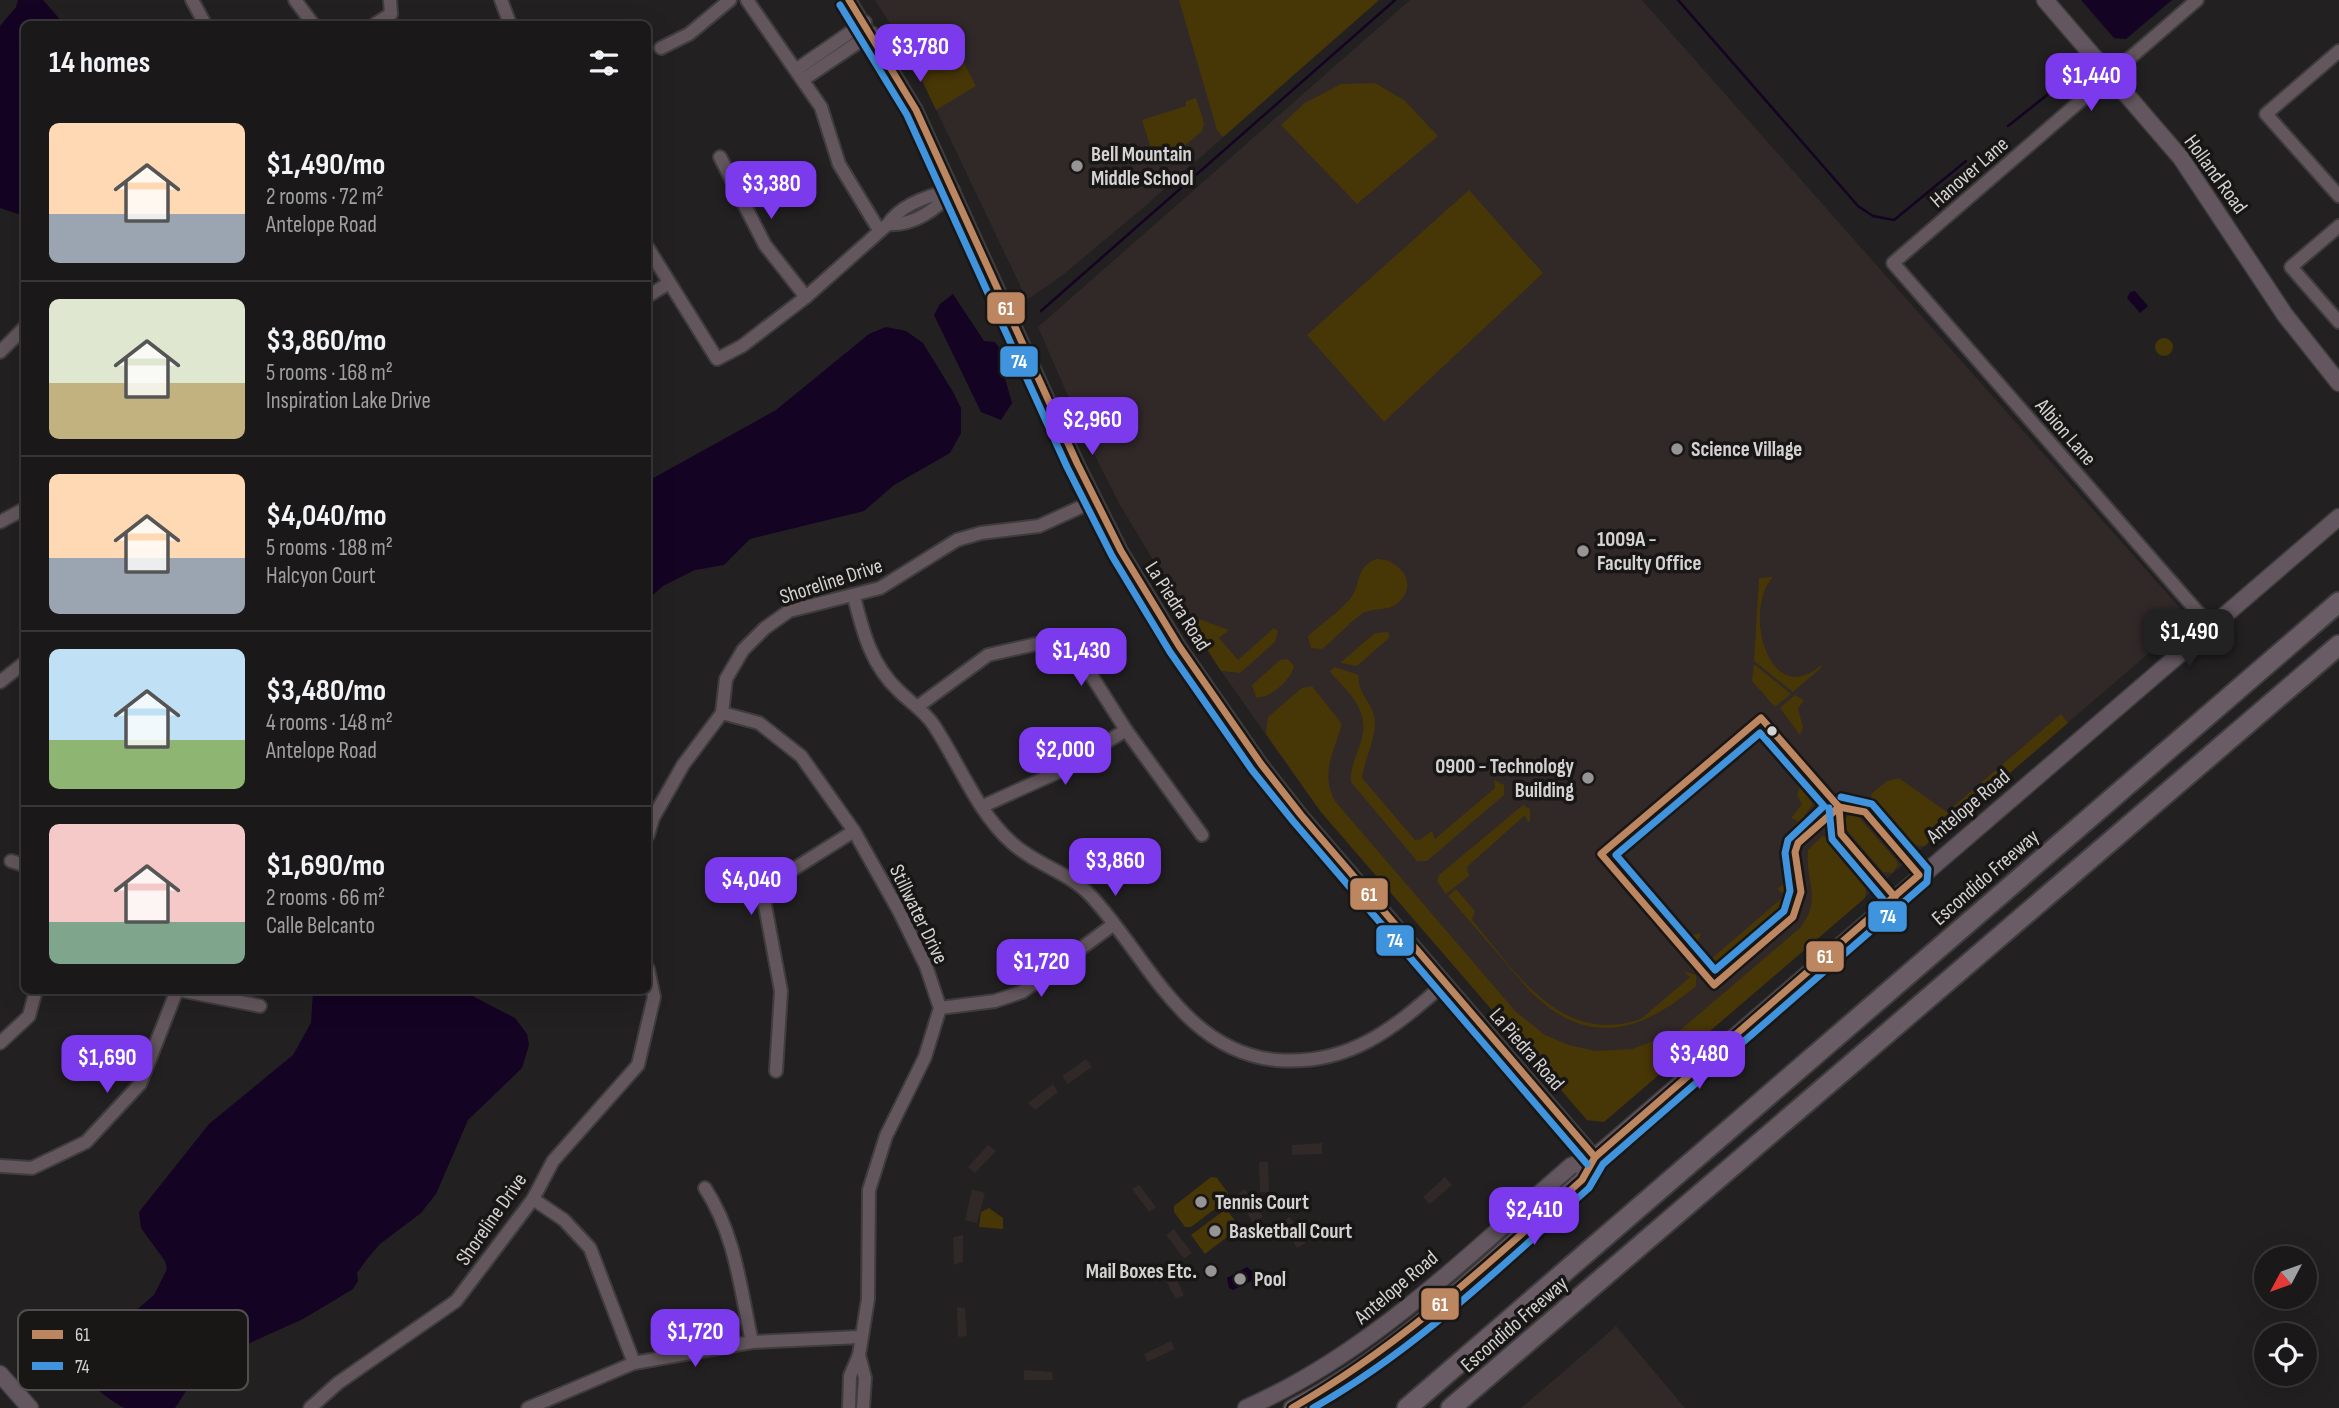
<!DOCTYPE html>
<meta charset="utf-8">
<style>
:root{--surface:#1a1818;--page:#232121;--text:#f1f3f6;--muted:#9fa0a2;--line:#383737;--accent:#7c3aed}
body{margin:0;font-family:"Sofia Sans Condensed",sans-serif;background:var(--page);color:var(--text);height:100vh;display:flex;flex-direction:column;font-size:26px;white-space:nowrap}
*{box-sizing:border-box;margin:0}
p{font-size:23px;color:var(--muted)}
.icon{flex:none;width:38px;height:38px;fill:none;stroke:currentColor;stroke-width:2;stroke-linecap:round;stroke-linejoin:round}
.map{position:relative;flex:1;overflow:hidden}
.drawer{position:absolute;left:21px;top:21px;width:630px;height:973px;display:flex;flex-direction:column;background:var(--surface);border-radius:10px;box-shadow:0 7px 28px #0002,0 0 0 2px var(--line)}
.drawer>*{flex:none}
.needle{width:46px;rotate:229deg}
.fabs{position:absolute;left:2254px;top:1246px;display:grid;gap:14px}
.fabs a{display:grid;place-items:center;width:63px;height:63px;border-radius:50%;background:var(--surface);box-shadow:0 7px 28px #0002,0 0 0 2px var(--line);font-size:35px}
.price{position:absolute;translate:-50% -60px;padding:0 16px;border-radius:14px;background:var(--accent);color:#fff;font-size:23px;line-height:46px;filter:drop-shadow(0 2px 4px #0008)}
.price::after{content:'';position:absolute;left:50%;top:42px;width:21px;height:16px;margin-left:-10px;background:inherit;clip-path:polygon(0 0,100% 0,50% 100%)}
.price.on{background:#222;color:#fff}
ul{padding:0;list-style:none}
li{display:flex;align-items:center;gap:21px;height:175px;padding:0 28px}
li+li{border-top:2px solid var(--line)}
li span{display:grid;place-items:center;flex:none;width:196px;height:140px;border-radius:10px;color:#555}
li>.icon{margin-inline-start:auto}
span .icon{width:84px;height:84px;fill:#fffc;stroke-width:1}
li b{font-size:30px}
h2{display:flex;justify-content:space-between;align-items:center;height:84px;padding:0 28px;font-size:30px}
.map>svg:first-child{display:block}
</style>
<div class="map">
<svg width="2339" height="1408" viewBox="0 0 2339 1408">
<rect width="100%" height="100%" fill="#222020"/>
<g fill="#312828">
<polygon points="875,0 1379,0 1144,207 1064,274 1027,300 910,55"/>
<polygon points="1410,0 1642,0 2180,608 2176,612 2178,628 1604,1122 1587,1120 1321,812 1299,782 1212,658 1120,505 1088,442 1038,327"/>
<polygon points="1086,1059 1092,1067 1068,1084 1062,1076"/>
<polygon points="1053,1084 1058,1092 1035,1110 1028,1103"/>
<polygon points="1322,1143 1322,1154 1292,1155 1292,1145"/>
<polygon points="988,1145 996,1151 975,1173 968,1167"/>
<polygon points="1259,1162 1268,1162 1269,1192 1260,1192"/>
<polygon points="1445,1177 1452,1185 1430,1204 1423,1197"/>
<polygon points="1139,1185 1156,1207 1149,1212 1132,1189"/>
<polygon points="972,1189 985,1193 977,1223 965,1220"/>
<polygon points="1245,1189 1263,1217 1253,1223 1236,1195"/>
<polygon points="1290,1217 1306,1243 1297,1248 1281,1222"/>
<polygon points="1174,1229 1192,1253 1184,1259 1166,1235"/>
<polygon points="963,1235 963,1262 954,1265 953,1237"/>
<polygon points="1172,1270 1184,1295 1176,1299 1162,1274"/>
<polygon points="957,1307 965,1308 967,1336 958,1337"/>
<polygon points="1616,1326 1685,1408 1521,1408 1606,1335"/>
<polygon points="1171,1341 1175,1349 1147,1362 1144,1354"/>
<polygon points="1024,1370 1052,1372 1053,1380 1024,1380"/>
</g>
<g fill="#473606">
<polygon points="1179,0 1379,0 1223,137 1217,130"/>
<polygon points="962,59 976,86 936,110 918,72"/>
<polygon points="1375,83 1404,100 1438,136 1357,204 1281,125 1305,103 1341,84"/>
<polygon points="1196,98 1204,123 1202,131 1168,160 1160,161 1153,155 1142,120 1186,106 1186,101"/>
<polygon points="1469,190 1543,273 1384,422 1307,335"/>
<circle cx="2164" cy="347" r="9"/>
<path d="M1376 559C1398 558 1420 583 1399 602 1389 612 1375 607 1363 613 1348 623 1336 638 1322 649L1311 648 1308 636C1321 624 1338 613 1350 599 1362 584 1354 568 1376 559Z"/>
<path d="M1773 577C1742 610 1769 711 1821 665L1822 667 1793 692 1754 661 1759 578Z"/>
<polygon points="1185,614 1229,630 1219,638 1238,660 1274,628 1278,631 1275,642 1240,673 1221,671"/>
<polygon points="1388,632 1390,637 1357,666 1340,663 1375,633"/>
<path d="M1288 659 1294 666C1292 679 1269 700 1256 697L1252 685 1280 660Z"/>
<polygon points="1754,664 1791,694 1775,707 1752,681"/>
<path d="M1334 667 1359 675C1356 693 1374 703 1375 722 1375 742 1364 760 1362 778L1415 840 1421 839 1432 831 1435 839 1495 788 1494 780 1504 785V795L1427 861H1417L1351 782C1350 768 1356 757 1360 744 1372 712 1350 694 1330 672Z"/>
<path d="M1312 686 1342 724C1334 752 1320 774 1335 801L1516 1012 1545 1035 1569 1045 1595 1051 1632 1049 1678 1032 1800 928C1823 898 1805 883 1808 850L1822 836 1832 839 1867 879 1865 898 1604 1122 1587 1120 1321 812 1266 734 1268 717 1302 688Z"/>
<polygon points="1795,695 1804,700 1798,709 1803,727 1800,735 1780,708"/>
<polygon points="2061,714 2068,723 1925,846 1906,845 1872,805 1871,794 1887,781 1899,778 1947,812"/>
<path d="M1800 787 1813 804 1804 816 1806 819 1786 843 1789 902 1717 968 1709 969 1702 962 1703 955 1712 958 1782 898 1783 893 1777 889 1786 882C1782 857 1780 841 1798 821L1791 818 1802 804 1797 795Z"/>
<polygon points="1523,805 1530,809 1530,821 1528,822 1525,815 1467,867 1469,876 1446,894 1437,881 1439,875"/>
<polygon points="1856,814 1896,860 1898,865 1892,873 1883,872 1844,827 1847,816"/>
<polygon points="1618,849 1692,935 1701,933 1698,942 1690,946 1682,940 1615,862 1614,854"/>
<path d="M1456 889 1475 911 1472 920C1517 973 1560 1046 1641 1019L1690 977 1684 971 1696 975V986C1639 1034 1586 1048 1529 990L1448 896Z"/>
<polygon points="1211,1177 1217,1178 1228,1193 1228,1199 1191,1227 1185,1227 1174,1212 1174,1206"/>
<polygon points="989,1208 1003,1218 1003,1229 979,1227 981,1212"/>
<polygon points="1226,1209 1240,1227 1205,1254 1191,1235"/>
</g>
<g fill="#140323">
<polygon points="18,0 43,0 64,24 24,24 24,216 0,208 0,26 16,7"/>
<polygon points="2081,0 2172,0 2126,39 2114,38"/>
<polygon points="2135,291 2148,306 2140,313 2127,298 2130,292"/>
<polygon points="953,294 984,341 995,342 1003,353 1002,368 1012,403 1001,420 981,412 934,315 940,304"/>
<polygon points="886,327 906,331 923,343 953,392 961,408 961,433 950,453 894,485 864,511 750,539 724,565 695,570 663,586 648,599 648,481 776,410 869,334"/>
<path d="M313 991H463L515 1018 527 1034 529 1045 522 1068 468 1120 436 1194 421 1213 380 1244 367 1259 357 1273 358 1281 353 1289 303 1319 212 1360 197 1374 175 1408C161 1408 138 1408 125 1408 103 1399 47 1348 52 1323L59 1320 104 1334 110 1333 154 1295 167 1269 165 1261 141 1228 139 1212 209 1124 293 1055 311 1023Z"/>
<polygon points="1247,1267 1253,1272 1253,1280 1233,1290 1229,1288 1227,1278"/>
</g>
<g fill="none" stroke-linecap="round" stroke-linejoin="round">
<g stroke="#140323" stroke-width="2.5">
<polyline points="1678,0 1858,206 1873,216 1894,220 1966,161"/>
<polyline points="2008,126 2057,87"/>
<polyline points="1041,311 1395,0"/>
</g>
<g stroke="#3e3c3c" stroke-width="16">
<g id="minor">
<polyline points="192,0 205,24"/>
<polyline points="295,0 313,24"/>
<polyline points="501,0 510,24"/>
<polyline points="747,0 821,107 839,164 879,230"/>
<polyline points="849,0 916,110 1077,463 1121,551 1179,646 1261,764 1301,815 1595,1157"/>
<polyline points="2197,0 1893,263 2210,626"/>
<polyline points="375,24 391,14 390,0"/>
<polyline points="661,48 689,34 730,0"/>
<polyline points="2339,51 2266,114 2339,196"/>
<polyline points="797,69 865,22"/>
<polyline points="804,79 872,33"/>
<polyline points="720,157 765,245 806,297"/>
<path d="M888 224C914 226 937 209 953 190"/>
<polyline points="2339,226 2291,267 2339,322"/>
<path d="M648 248 717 359 742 346 806 297 888 224C901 204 930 195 953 190"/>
<polyline points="648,296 669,283"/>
<polyline points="0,352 24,328"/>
<polyline points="0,522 24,509"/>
<path d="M854 597C863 632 871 665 899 691 910 702 924 711 933 724 959 763 977 812 1012 843 1036 865 1069 872 1091 896 1147 956 1183 1051 1276 1060 1349 1066 1393 1029 1444 984"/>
<polyline points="0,682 24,663"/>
<polyline points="917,707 988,655 1067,637 1126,730 1202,835"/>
<polyline points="722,713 759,723 801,756 854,831 899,911 926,966 940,1008 925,1057 886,1136 869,1190 868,1299 859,1355 865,1378 863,1408"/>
<polyline points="983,806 1056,773 1126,730"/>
<polyline points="648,835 653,818 683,765 722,713 726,679 743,650 765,628 789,611 880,588 957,540 981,533 1039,526 1094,501"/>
<polyline points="11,861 24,865"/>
<polyline points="179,990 260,1006"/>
<polyline points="940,1008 995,1001 1022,992 1114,924"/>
<polyline points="0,1043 29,1016 36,990"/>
<polyline points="776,1071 781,991 762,889 854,831"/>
<polyline points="0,1166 32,1168 86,1142 140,1084 177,990"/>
<path d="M705 1188C736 1236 740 1288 752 1342"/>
<polyline points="533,1199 564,1220 590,1248 634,1363"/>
<polyline points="310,1408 338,1383 456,1301 533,1199 553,1161 638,1065 654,997 648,969"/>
<polyline points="528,1408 634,1363 752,1342 860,1337"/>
<polyline points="849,1408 850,1376 859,1355"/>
</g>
</g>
<g stroke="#3e3c3c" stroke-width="19">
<g id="major">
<polyline points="2045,0 2181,158 2285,315 2339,383"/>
<polyline points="0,1374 30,1408"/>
<path d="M1246 1408C1371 1353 1469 1254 1571 1166L1595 1157 2339 517"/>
<path d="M1292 1408C1402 1351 1490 1261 1582 1180L1595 1157"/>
</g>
</g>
<g stroke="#3e3c3c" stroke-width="23">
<g id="highway">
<polyline points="1407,1408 2339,602"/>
<polyline points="1451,1408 2339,645"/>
</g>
</g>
<use href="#minor" stroke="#63565d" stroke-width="12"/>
<use href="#major" stroke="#63565e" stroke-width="16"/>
<use href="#highway" stroke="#6a5c65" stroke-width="19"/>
<g stroke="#191616" stroke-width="12">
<g id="bus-1">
<polyline points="849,0 916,110 1077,463 1121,551 1179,646 1261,764 1301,815 1595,1157"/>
<polygon points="1761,718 1839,807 1798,843 1795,852 1801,892 1793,917 1714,985 1601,854"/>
<polyline points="1839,807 1841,834 1895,897"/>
<path d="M1292 1408C1401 1346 1489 1263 1582 1180L1595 1157 1919 875 1865 812 1839 807"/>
</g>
</g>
<g stroke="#191616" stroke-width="12">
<g id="bus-2">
<polyline points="840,5 907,115 1067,467 1112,556 1170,652 1252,770 1293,821 1587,1164"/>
<polygon points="1760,733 1824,806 1788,840 1785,853 1790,891 1784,911 1715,970 1616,855"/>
<polyline points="1829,808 1832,839 1887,904"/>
<path d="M1313 1408C1416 1350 1501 1266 1589 1188L1603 1164 1927 882 1928 869 1872 804 1841 797"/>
</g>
</g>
<use href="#bus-1" stroke="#bb8660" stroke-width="7"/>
<use href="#bus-2" stroke="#4094de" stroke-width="7"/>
</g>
<g fill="#969494" stroke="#191616" stroke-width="2.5">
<circle cx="1077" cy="166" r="7"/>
<circle cx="1677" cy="449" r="7"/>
<circle cx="1583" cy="551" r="7"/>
<circle cx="1588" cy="778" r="7"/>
<circle cx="1201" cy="1202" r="7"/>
<circle cx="1215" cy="1231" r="7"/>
<circle cx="1211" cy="1271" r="7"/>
<circle cx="1240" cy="1279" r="7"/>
</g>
<circle fill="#d4d2d2" stroke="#191616" stroke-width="2.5" cx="1772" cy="731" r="6"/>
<g text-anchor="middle" stroke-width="7" stroke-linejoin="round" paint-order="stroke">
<g font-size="21" font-weight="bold" fill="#d4d2d2" stroke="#191616" text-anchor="start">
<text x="1091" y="161">Bell Mountain<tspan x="1091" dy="24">Middle School</tspan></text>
<text x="1691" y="456">Science Village</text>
<text x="1597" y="546">1009A -<tspan x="1597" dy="24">Faculty Office</tspan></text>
<text x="1574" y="773" text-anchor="end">0900 - Technology<tspan x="1574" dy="24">Building</tspan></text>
<text x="1215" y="1209">Tennis Court</text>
<text x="1229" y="1238">Basketball Court</text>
<text x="1197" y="1278" text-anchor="end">Mail Boxes Etc.</text>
<text x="1254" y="1286">Pool</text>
</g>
<g font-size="21" fill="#d4d2d2" stroke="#191616">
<text transform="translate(1969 172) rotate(-41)" y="7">Hanover Lane</text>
<text transform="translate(2216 174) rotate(54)" y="7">Holland Road</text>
<text transform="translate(2066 432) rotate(49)" y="7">Albion Lane</text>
<text transform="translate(831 581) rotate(-18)" y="7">Shoreline Drive</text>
<text transform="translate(1178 606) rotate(57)" y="7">La Piedra Road</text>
<text transform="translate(1968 806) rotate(-40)" y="7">Antelope Road</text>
<text transform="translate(1985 877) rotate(-41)" y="7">Escondido Freeway</text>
<text transform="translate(919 914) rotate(64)" y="7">Stillwater Drive</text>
<text transform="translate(1527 1049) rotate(49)" y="7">La Piedra Road</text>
<text transform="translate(491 1219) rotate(-55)" y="7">Shoreline Drive</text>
<text transform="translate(1396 1287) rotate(-40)" y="7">Antelope Road</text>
<text transform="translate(1514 1324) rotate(-41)" y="7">Escondido Freeway</text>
</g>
</g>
<rect x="18" y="1310" width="230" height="80" rx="10" fill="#191616" stroke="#514e4e" stroke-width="2"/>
<rect x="32" y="1330" width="31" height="9" fill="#bb8660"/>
<rect x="32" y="1362" width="31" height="8" fill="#4094de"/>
<g font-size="19" fill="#d4d2d2">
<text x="75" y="1341">61</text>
<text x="75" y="1373">74</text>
</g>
<g stroke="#191616" stroke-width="2.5">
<rect x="986" y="291" width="40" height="34" rx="7" fill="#bb8660"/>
<rect x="999" y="345" width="40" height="33" rx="7" fill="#4094de"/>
<rect x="1349" y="877" width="40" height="34" rx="7" fill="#bb8660"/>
<rect x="1867" y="900" width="41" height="33" rx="7" fill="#4094de"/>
<rect x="1375" y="924" width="40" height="33" rx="7" fill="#4094de"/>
<rect x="1805" y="940" width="40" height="33" rx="7" fill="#bb8660"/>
<rect x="1420" y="1287" width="40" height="34" rx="7" fill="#bb8660"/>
</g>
<g font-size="19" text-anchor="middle" font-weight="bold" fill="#fff">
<text x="1006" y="315">61</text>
<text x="1019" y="368">74</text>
<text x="1369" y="901">61</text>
<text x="1888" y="923">74</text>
<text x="1395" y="947">74</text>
<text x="1825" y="963">61</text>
<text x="1440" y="1311">61</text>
</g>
</svg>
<div class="fabs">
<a><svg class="needle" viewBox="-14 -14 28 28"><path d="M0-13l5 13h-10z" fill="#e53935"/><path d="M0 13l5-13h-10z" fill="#9fa0a2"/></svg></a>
<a><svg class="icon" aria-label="locate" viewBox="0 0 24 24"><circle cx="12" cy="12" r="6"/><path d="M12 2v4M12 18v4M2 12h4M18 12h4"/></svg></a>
</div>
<b class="price" style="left:920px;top:84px">$3,780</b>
<b class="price" style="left:2091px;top:113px">$1,440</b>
<b class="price" style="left:771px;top:221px">$3,380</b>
<b class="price" style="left:1092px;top:457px">$2,960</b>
<b class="price on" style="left:2189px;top:669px">$1,490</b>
<b class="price" style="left:1081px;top:688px">$1,430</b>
<b class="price" style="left:1065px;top:787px">$2,000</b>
<b class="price" style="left:1115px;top:898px">$3,860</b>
<b class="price" style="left:751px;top:917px">$4,040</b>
<b class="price" style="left:1041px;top:999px">$1,720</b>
<b class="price" style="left:1699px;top:1091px">$3,480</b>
<b class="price" style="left:107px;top:1095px">$1,690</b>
<b class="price" style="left:1534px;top:1247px">$2,410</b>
<b class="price" style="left:695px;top:1369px">$1,720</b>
<section class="drawer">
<h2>14 homes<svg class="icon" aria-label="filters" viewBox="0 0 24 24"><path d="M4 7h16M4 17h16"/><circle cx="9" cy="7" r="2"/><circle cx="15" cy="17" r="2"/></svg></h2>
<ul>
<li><span style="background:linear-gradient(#ffd9b3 65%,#9aa5b1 0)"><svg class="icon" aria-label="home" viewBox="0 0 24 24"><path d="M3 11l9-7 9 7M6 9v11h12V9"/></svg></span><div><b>$1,490/mo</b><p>2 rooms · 72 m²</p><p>Antelope Road</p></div></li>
<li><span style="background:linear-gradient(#dfe7d0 60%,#c2b280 0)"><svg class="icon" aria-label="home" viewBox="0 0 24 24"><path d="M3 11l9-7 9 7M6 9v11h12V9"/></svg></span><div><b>$3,860/mo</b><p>5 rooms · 168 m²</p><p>Inspiration Lake Drive</p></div></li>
<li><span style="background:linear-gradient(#ffd9b3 60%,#9aa5b1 0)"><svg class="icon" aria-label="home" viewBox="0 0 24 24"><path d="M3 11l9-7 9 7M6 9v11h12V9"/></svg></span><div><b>$4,040/mo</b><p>5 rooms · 188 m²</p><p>Halcyon Court</p></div></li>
<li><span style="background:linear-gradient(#bfe0f5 65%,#8fb573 0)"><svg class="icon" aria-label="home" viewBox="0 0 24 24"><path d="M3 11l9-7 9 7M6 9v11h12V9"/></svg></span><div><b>$3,480/mo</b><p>4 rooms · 148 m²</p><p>Antelope Road</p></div></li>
<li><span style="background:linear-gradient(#f6c9c9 70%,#7fa58c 0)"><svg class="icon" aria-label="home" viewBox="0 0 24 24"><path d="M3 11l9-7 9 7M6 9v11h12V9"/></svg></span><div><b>$1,690/mo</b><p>2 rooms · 66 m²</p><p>Calle Belcanto</p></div></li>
</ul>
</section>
</div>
